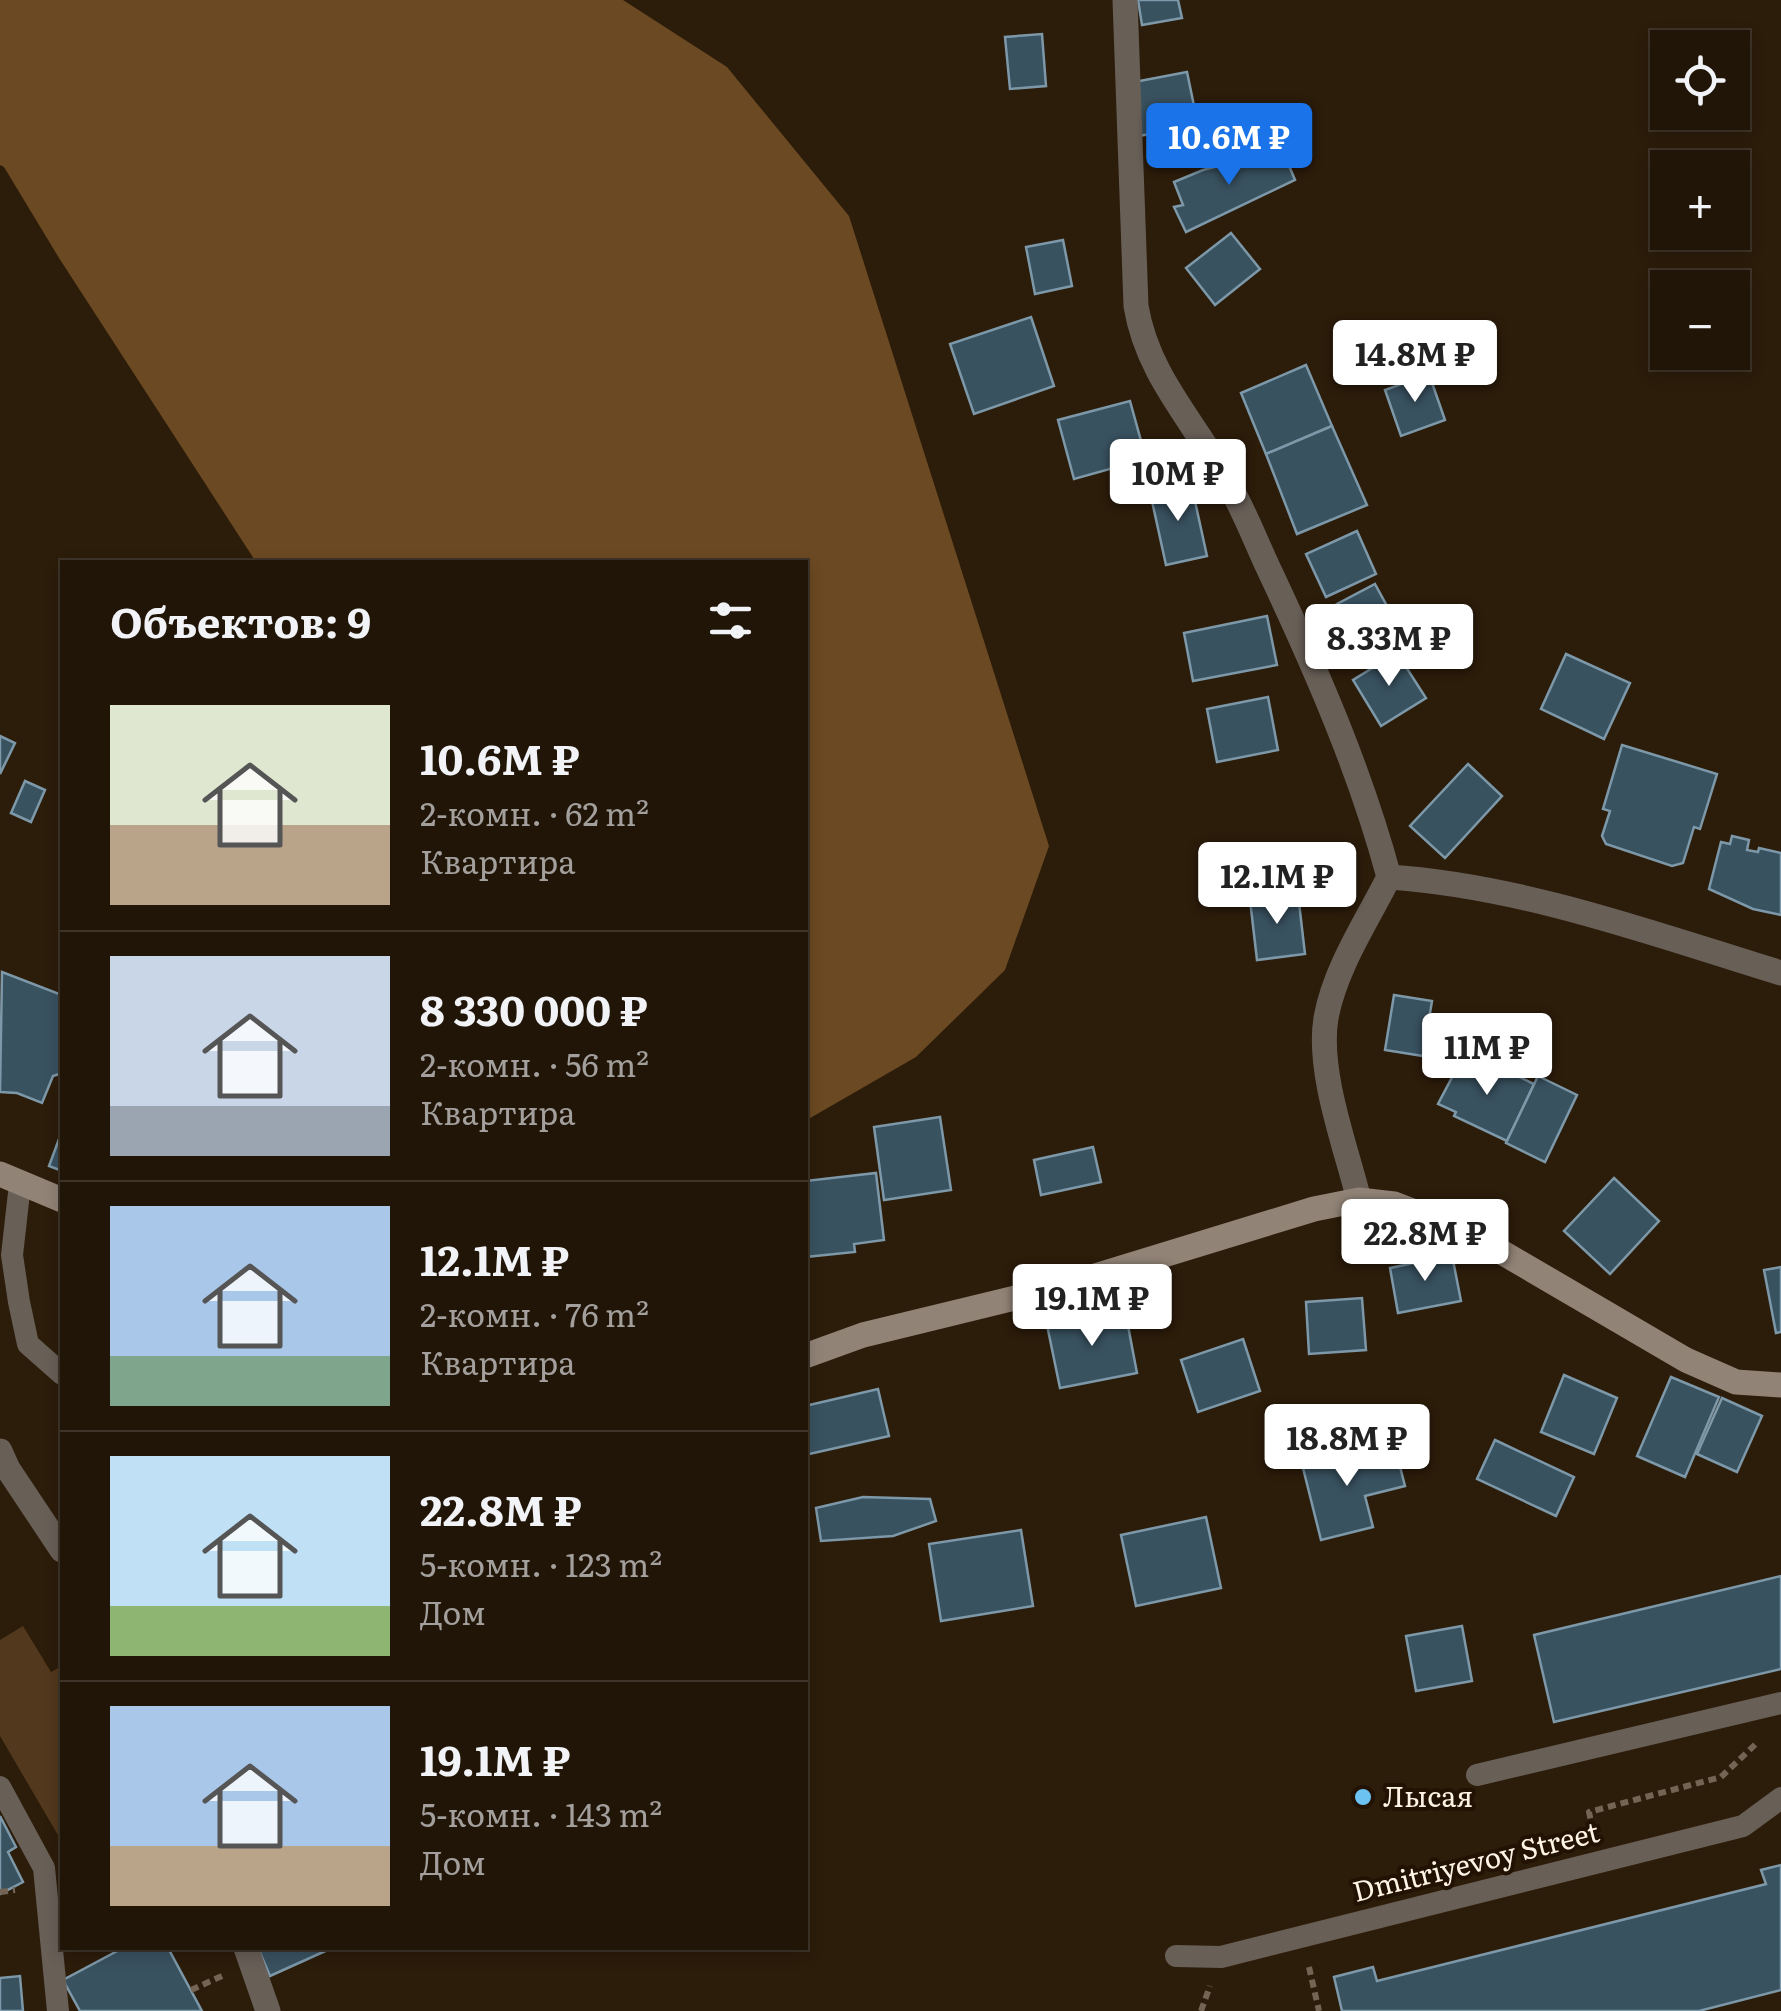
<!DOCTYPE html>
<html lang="ru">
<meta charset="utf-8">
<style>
:root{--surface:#211508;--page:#2d2216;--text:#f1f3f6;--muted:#a29f9c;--line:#3e3429;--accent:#1a73e8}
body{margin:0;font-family:Literata,serif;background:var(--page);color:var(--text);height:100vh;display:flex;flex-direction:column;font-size:38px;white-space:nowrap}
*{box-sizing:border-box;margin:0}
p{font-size:32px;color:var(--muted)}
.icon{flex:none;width:55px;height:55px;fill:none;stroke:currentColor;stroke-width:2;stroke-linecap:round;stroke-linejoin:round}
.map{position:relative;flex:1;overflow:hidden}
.details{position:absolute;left:60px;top:560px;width:748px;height:1390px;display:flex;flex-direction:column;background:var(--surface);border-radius:0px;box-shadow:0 5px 15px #0003,0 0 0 2px var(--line)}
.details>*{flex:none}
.fabs{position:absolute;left:1650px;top:30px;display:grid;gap:20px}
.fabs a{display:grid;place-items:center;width:100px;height:100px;border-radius:0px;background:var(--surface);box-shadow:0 5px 15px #0003,0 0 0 2px var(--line);font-size:50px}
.price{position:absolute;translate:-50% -85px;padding:0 22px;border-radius:10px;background:#fff;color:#222;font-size:32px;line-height:65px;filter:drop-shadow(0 2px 5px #0008)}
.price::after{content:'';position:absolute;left:50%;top:60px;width:30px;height:22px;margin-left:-15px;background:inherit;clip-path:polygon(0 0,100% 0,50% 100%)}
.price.on{background:var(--accent);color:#fff}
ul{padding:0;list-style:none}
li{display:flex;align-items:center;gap:30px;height:250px;padding:0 50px}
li+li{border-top:2px solid var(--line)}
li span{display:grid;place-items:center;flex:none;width:280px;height:200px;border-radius:0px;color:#555}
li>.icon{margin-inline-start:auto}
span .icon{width:120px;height:120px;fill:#fffc;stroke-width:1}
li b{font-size:42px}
h2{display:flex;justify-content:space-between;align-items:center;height:120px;padding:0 50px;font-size:42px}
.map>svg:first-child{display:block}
</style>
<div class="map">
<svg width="1781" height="2011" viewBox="0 0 1781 2011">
<rect width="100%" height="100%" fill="#2c1c0a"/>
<polygon fill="#52381c" points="23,1626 51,1672 62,1666 62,1842 0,1736 0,1640"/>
<polygon fill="#6b4922" points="0,0 623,0 727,67 849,216 1049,846 1005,970 916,1057 805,1121 805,562 256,562 59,258 4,167 0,165"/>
<g fill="#395260" stroke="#7d98a8" stroke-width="2.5">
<polygon points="1138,0 1178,0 1182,18 1142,25"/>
<polygon points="1042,34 1046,86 1010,89 1005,37"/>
<polygon points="1187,72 1198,125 1139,136 1129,83"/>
<polygon points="1282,149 1295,180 1186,232 1174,207 1183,205 1174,182 1203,170 1237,161 1238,167"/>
<polygon points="1231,233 1260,269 1215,305 1186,268"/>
<polygon points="1063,240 1072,286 1035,294 1026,247"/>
<polygon points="1031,317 1054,386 974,414 950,344"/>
<polygon points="1306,365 1332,426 1266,454 1241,393"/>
<polygon points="1429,374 1445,420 1401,436 1385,390"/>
<polygon points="1130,401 1146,459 1074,479 1058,420"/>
<polygon points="1332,426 1367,505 1297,534 1266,454"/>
<polygon points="1191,483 1207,556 1166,565 1150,492"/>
<polygon points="1357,531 1376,574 1326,597 1306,554"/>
<polygon points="1375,584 1393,617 1355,637 1337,604"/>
<polygon points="1267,616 1277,665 1193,681 1184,633"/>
<polygon points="1397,653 1426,698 1381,726 1353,680"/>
<polygon points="1566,654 1630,683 1604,739 1541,709"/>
<polygon points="1268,697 1278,750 1217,762 1207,709"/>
<polygon points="0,736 15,743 0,774"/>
<polygon points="1622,745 1717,774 1700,829 1694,827 1683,863 1672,866 1606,844 1602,836 1610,811 1603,809"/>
<polygon points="1468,764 1502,796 1445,858 1410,826"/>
<polygon points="25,781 45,790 31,822 11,813"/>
<polygon points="1732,836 1749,840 1747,850 1758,852 1759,848 1781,853 1781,915 1753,909 1709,889 1721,842 1730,844"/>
<polygon points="1298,894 1305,954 1257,960 1250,900"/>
<polygon points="2,972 62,995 62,1073 53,1076 42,1103 17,1093 0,1092"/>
<polygon points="1394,995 1432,1001 1423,1056 1385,1050"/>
<polygon points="1480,1058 1534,1084 1507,1141 1454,1116 1456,1112 1438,1104 1457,1068 1472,1075"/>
<polygon points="1538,1076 1577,1095 1545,1162 1506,1143"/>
<polygon points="940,1117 951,1190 884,1200 874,1127"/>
<polygon points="62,1131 62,1171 49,1166"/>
<polygon points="1093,1147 1101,1182 1041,1195 1034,1160"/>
<polygon points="876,1173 884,1240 854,1244 855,1252 805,1257 805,1181"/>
<polygon points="1614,1178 1659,1221 1610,1274 1564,1231"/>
<polygon points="1452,1255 1461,1301 1398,1313 1390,1268"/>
<polygon points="1781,1267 1781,1332 1776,1333 1764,1270"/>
<polygon points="1362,1298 1366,1350 1309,1354 1306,1302"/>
<polygon points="1125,1310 1137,1373 1060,1388 1047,1325"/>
<polygon points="1243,1339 1260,1391 1198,1412 1181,1360"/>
<polygon points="1564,1375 1617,1398 1594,1454 1541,1432"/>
<polygon points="1671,1377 1719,1397 1685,1477 1637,1456"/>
<polygon points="878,1389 889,1436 805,1455 805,1406"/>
<polygon points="1722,1398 1762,1416 1737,1472 1697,1454"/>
<polygon points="1495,1440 1574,1477 1556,1516 1477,1479"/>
<polygon points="1353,1447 1358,1465 1397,1455 1405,1486 1365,1496 1373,1527 1321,1540 1301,1460"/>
<polygon points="863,1497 930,1499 936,1521 893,1536 821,1541 816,1508"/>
<polygon points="1206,1517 1221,1588 1136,1606 1121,1535"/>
<polygon points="1021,1530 1033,1606 941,1621 929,1544"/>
<polygon points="1781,1576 1781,1669 1554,1722 1534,1635"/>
<polygon points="1462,1626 1472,1681 1416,1691 1406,1636"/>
<polygon points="0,1816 16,1847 8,1852 23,1882 0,1894"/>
<polygon points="1781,1865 1781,1990 1699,2011 1342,2011 1334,1977 1373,1967 1377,1981 1766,1884 1761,1870"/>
<polygon points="123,1948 168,1948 202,2011 80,2011 63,1980"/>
<polygon points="258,1948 332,1948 270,1976"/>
<polygon points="20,1976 23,2011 0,2011 0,1978"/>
</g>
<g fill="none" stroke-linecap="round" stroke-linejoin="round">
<g stroke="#736454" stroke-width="6" stroke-dasharray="8 5" stroke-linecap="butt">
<polyline points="1593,1831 1589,1812 1721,1777 1758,1742"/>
<polyline points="0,1892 15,1890"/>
<polyline points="1309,1967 1319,2011"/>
<polyline points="191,1990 222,1976"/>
<polyline points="1201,2011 1210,1986"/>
</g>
<g stroke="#685f57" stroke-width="22">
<polyline points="20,1184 12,1255 19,1302 28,1344 62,1374"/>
<polyline points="1477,1775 1781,1703"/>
<polyline points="0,1787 44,1868 58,2011"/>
<polyline points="1176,1956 1221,1957 1743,1826 1781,1798"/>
</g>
<g stroke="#685f57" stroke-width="25">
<path d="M1125 0 1136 306C1147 373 1190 417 1223 474 1243 506 1256 543 1273 578 1318 674 1361 773 1389 877 1367 921 1335 968 1326 1018 1317 1072 1346 1147 1359 1200"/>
<path d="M1389 877C1523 886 1654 934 1781 973"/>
<polyline points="0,1451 8,1469 62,1550"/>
<polyline points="246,1948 268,2011"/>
</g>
<g stroke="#918376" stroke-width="25">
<polyline points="0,1174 62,1200"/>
<polyline points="805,1356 863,1335 1056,1288 1314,1209 1359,1200 1394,1204 1469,1233 1686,1360 1736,1382 1781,1385"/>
</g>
</g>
<circle fill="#6cc3f2" stroke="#221203" stroke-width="4" cx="1363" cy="1797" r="10"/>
<g text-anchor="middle" stroke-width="8" stroke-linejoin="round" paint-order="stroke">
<g font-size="28" fill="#fef3e7" stroke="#221203" text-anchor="start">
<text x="1383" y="1807">Лысая</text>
</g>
<g font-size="28" fill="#fef3e7" stroke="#221203">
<text transform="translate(1476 1862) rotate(-14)" y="10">Dmitriyevoy Street</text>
</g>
</g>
</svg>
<div class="fabs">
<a><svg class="icon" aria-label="locate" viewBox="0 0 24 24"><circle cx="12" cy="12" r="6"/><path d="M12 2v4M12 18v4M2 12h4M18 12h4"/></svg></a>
<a>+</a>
<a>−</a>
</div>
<b class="price on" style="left:1229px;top:188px">10.6M ₽</b>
<b class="price" style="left:1415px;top:405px">14.8M ₽</b>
<b class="price" style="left:1178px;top:524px">10M ₽</b>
<b class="price" style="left:1389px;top:689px">8.33M ₽</b>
<b class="price" style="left:1277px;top:927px">12.1M ₽</b>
<b class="price" style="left:1487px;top:1098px">11M ₽</b>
<b class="price" style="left:1425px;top:1284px">22.8M ₽</b>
<b class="price" style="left:1092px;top:1349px">19.1M ₽</b>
<b class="price" style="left:1347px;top:1489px">18.8M ₽</b>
<section class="details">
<h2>Объектов: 9<svg class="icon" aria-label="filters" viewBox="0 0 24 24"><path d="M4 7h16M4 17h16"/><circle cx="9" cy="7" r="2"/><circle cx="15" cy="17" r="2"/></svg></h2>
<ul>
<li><span style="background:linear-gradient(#dfe7d0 60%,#b9a48a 0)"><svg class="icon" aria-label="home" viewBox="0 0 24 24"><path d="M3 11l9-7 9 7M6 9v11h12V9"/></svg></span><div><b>10.6M ₽</b><p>2-комн. · 62 m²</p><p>Квартира</p></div></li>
<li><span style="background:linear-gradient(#c9d6e8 75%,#9aa5b1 0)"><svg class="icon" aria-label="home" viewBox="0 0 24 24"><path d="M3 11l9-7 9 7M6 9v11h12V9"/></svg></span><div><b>8 330 000 ₽</b><p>2-комн. · 56 m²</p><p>Квартира</p></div></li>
<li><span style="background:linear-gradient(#a9c7e8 75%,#7fa58c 0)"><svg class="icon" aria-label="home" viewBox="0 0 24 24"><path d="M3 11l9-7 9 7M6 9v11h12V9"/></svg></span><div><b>12.1M ₽</b><p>2-комн. · 76 m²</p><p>Квартира</p></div></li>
<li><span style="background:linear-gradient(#bfe0f5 75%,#8fb573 0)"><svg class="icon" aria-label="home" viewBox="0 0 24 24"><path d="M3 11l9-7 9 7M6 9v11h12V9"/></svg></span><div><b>22.8M ₽</b><p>5-комн. · 123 m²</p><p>Дом</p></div></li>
<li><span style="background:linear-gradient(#a9c7e8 70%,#b9a48a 0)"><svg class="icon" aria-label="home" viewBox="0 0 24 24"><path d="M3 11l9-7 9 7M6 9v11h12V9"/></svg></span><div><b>19.1M ₽</b><p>5-комн. · 143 m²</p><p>Дом</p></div></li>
</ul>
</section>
</div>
